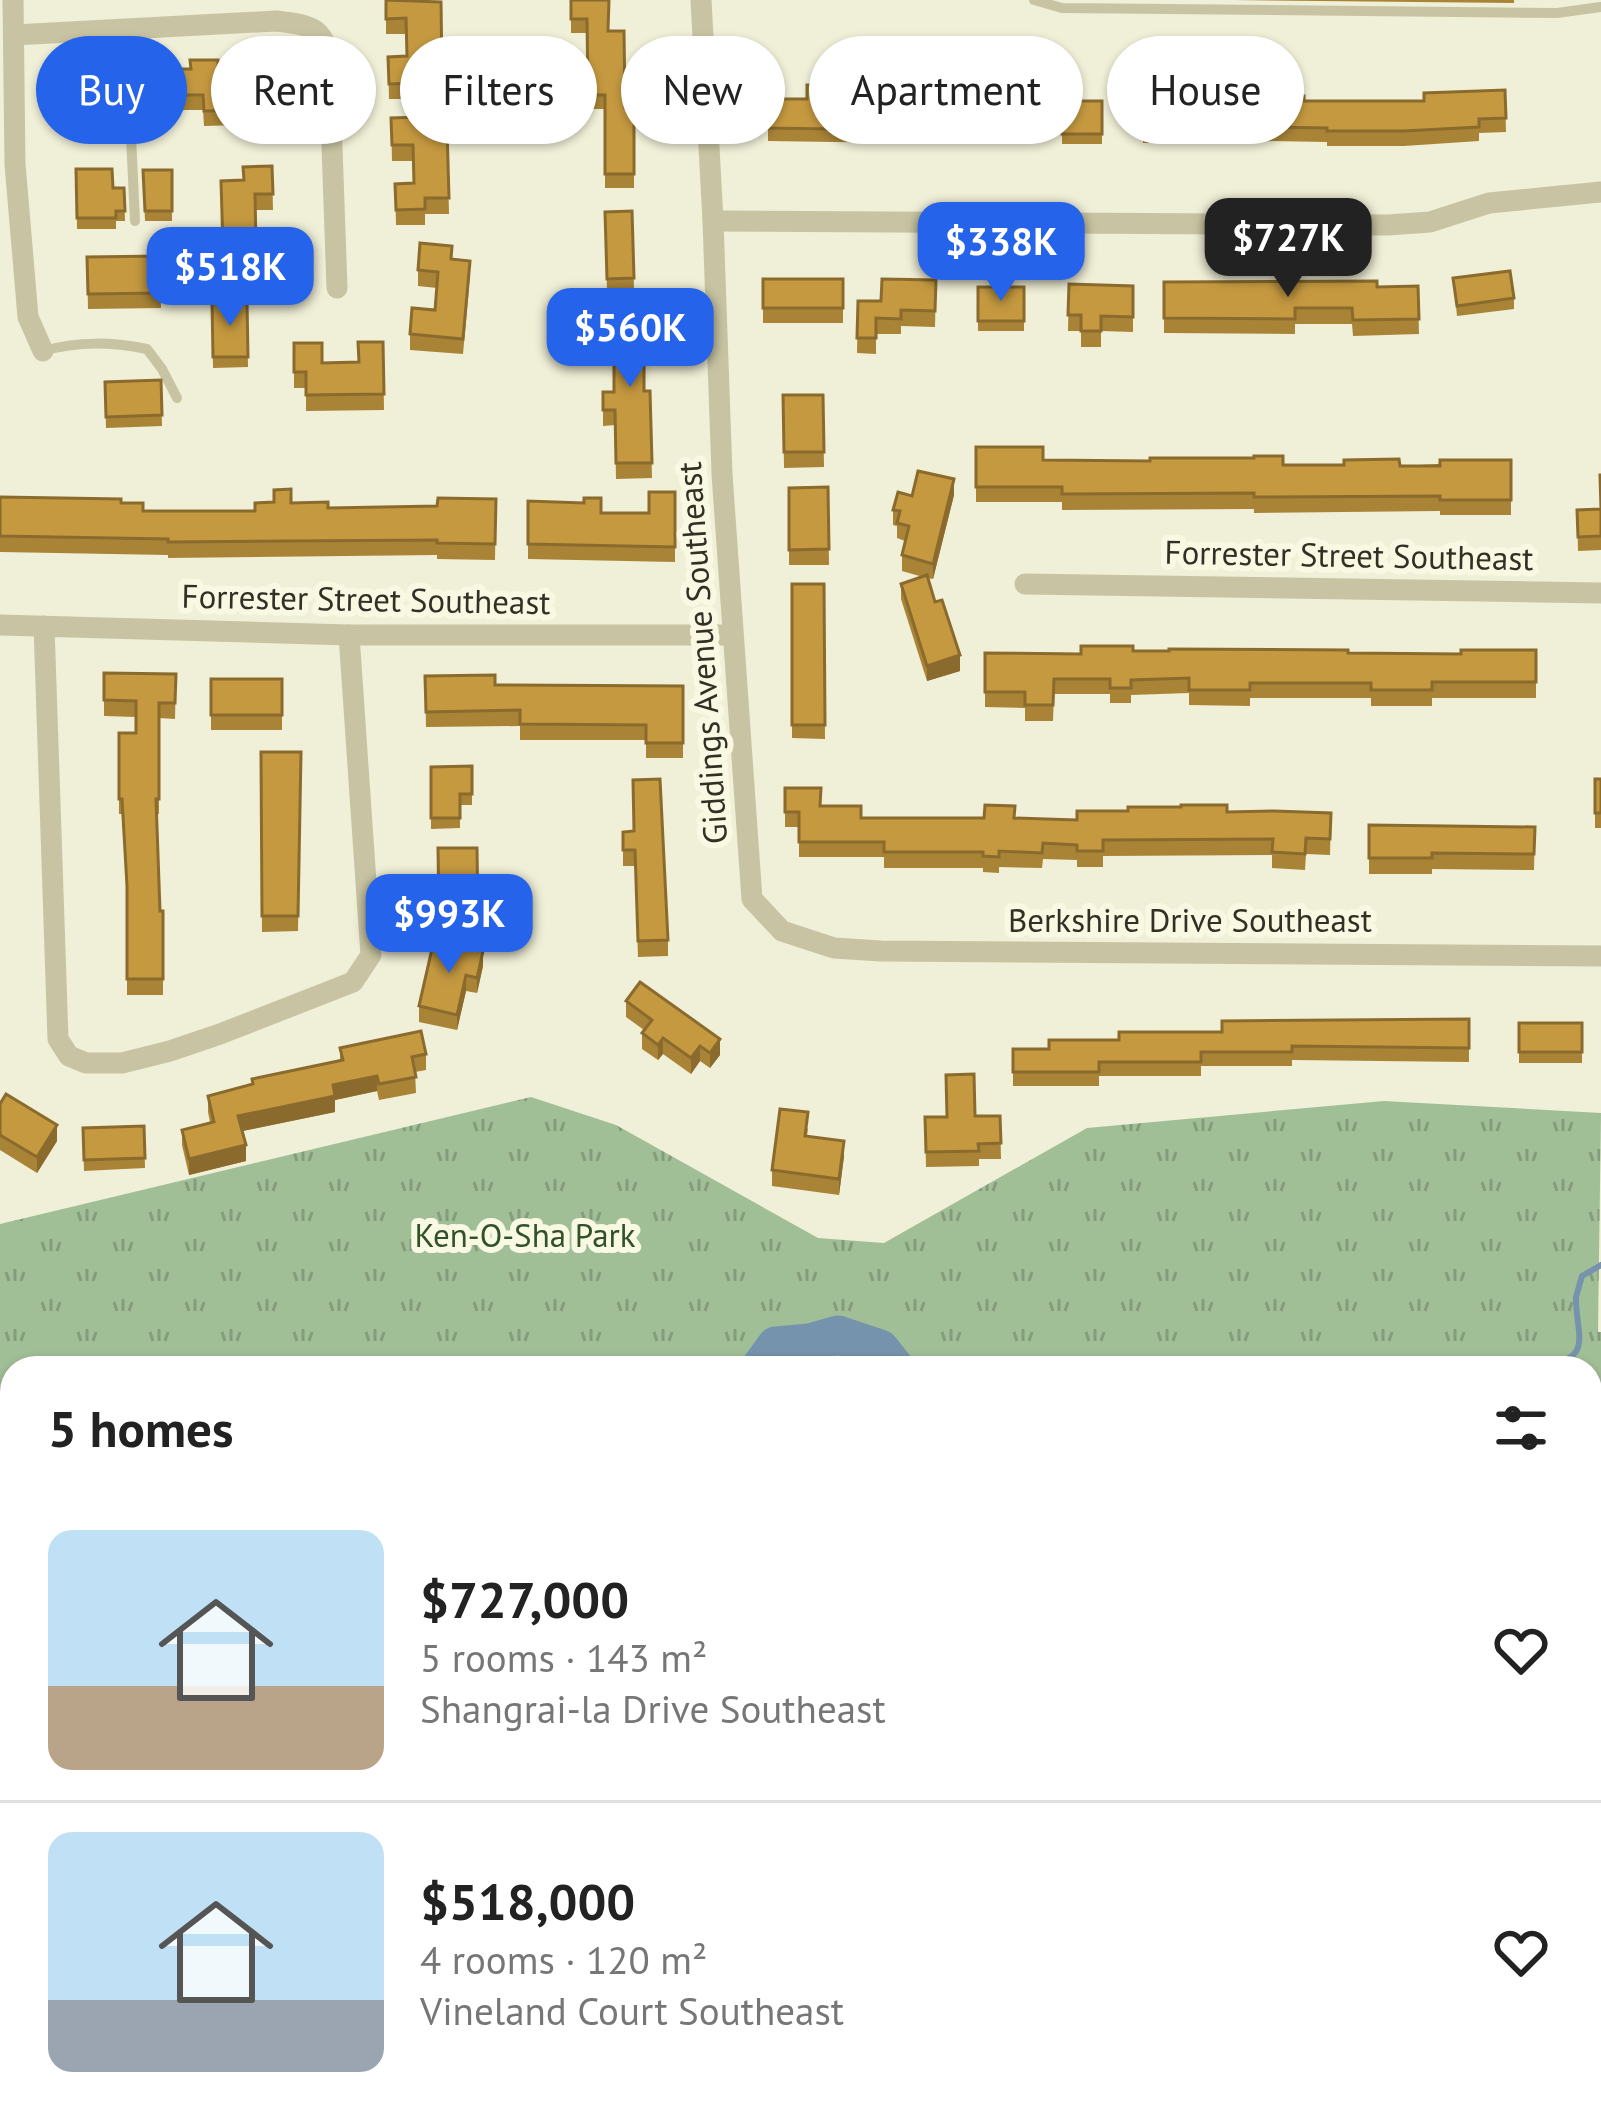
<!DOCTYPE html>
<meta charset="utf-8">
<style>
:root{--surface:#fff;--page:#f6f6f6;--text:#222;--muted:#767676;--line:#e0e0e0;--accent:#2563eb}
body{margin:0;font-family:"PT Sans",sans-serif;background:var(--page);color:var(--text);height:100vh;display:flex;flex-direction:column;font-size:45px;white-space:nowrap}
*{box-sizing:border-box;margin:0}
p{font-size:39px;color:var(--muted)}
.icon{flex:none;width:66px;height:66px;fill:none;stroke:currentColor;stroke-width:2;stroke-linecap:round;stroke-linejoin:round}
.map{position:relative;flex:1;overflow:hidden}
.drawer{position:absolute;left:0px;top:1356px;width:1602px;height:768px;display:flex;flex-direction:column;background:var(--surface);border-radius:36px 36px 0 0;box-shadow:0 3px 9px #0004}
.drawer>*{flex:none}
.top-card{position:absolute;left:36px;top:36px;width:1530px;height:108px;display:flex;gap:24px}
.price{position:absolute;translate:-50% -102px;padding:0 27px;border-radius:24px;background:var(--accent);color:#fff;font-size:39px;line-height:78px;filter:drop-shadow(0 3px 6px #0008)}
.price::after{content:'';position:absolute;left:50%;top:72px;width:36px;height:27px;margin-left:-18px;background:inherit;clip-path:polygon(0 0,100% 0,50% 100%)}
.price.selected{background:#222;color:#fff}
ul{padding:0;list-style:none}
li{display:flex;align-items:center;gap:36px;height:300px;padding:0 48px}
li+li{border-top:3px solid var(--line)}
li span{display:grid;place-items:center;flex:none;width:336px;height:240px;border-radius:24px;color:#555}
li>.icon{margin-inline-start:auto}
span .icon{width:144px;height:144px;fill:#fffc;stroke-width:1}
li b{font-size:51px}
h2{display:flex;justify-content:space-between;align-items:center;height:144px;padding:0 48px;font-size:51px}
.pill{padding:0 42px;border-radius:54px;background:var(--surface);box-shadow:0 3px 9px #0004;font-size:42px;line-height:108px}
.pill.selected{background:var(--accent);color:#fff}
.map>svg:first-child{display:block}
</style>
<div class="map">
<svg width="1601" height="2124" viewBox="0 0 1601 2124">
<defs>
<pattern id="park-tufts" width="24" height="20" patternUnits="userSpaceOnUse" patternTransform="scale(3)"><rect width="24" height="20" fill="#a1bf97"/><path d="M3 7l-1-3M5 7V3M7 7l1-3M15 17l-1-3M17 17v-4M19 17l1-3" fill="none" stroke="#849c7b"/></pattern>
</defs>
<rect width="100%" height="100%" fill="#f0efd7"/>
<polygon fill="url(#park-tufts)" points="531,1097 616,1125 818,1238 884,1243 1087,1128 1384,1101 1601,1113 1598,1332 1601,1332 1601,1532 1593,1561 1601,1568 1601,1735 1590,1733 1590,1368 12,1368 12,2112 126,2112 126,2124 0,2124 0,1224"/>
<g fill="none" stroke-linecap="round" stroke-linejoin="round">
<path stroke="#7693ad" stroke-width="6" d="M1534 1368 1540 1363C1597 1363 1575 1332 1576 1297 1577 1294 1581 1279 1582 1276L1601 1265"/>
<g stroke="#7693ad" stroke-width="39">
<polyline points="760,1368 776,1346 810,1343 838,1335 880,1349 895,1368"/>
<polyline points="0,1492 12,1498"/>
<polyline points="1590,1641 1601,1649"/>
</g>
<g stroke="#b3ae8e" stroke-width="4.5" stroke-dasharray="6 6" stroke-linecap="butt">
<polyline points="0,1709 12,1706"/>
<polyline points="0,2021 12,2025"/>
<polyline points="105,2112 107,2124"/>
<polyline points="46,2124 53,2112"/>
</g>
<g stroke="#c8c4a3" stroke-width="10">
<polyline points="1034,0 1062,8 1557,13 1601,7"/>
<polyline points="126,30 135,221"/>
<path d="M43 351C79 341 111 342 147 349L162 369 177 398"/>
</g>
<g stroke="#c8c4a3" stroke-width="21">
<polyline points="13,0 15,164 28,317 43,351"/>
<polyline points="701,0 713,221 722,474 752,899 782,931 834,948 881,951 1601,956"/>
<path d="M14 35 276 21C307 25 325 25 329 61L337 288"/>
<polyline points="713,221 1388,225 1430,222 1489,203 1601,192"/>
<polyline points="1025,584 1601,593"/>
<polyline points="0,625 349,635 732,635"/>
<polyline points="44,626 58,1039 69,1056 86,1063 122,1063 170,1051 220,1034 353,982 371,955 349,635"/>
<polyline points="1590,1749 1601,1750"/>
<polyline points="1590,1839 1601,1839"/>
<polyline points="536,2112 544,2124"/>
<polyline points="745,2112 745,2124"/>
</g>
</g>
<g fill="#a98437">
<polygon points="386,0 441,2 442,86 419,86 419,99 389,99 388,57 407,56 406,34 386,34"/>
<polygon points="571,0 608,31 625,108 634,109 634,188 605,188 605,109 588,109 587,33 571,33"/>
<polygon points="1235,0 1514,0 1514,3"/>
<polygon points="282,57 282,100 274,100 274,124 204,126 203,110 168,110 168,123 142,123 142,69 218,79 255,78"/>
<polygon points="110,71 111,130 74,131 72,72"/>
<polygon points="1505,90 1506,132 1479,133 1479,141 1404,146 1327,146 1327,142 1264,141 1264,132 1239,132 1239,94 1304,101 1424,101"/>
<polygon points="833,97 920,97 920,136 901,136 901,143 768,141 768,99"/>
<rect x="1143" y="100" width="59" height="43"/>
<rect x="1062" y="101" width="40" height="43"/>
<rect x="953" y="102" width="54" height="42"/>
<polygon points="391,118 421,128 447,127 449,214 425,214 425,225 396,225 395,184 414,183 413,161 392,161"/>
<polygon points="272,166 273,210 255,210 256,263 223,264 221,181 244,180"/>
<polygon points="76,169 113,188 124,188 125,221 116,221 116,229 77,229"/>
<polygon points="143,170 172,170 172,221 145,221"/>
<polygon points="632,211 634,289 607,290 605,212"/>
<polygon points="160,256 161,308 88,309 87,257"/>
<polygon points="452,259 470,276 463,354 410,350 410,334 435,310 437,288 418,286 418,270"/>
<polygon points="1453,278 1514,298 1514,309 1457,316"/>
<rect x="763" y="279" width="80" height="44"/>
<polygon points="936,280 935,327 901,326 901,334 876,334 876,354 857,353 858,301 881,301"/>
<polygon points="1164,282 1377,287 1418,286 1419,334 1353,336 1352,324 1295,324 1295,334 1164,333"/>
<polygon points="1069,284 1133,286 1133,332 1101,331 1101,347 1081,347 1081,331 1068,331"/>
<rect x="978" y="287" width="46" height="44"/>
<polygon points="247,301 248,367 213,368 212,302"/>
<polygon points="383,342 384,410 306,411 306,388 294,388 294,343 322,363 359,362"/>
<polygon points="161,380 162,426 106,428 105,382"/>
<polygon points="650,391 652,478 616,479 615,425 603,426 603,392"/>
<polygon points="783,395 823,395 824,467 784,468"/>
<polygon points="976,447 1043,460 1400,466 1511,460 1511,515 1440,515 1440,511 1254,513 1254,509 1062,510 1062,502 976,502"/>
<polygon points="1601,475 1601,550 1578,551 1577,510 1600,509"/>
<polygon points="828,487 829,565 789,565 789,488"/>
<polygon points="675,492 675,562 528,559 528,501 601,513 649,513"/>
<polygon points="954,495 933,579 927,578 960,671 927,681 901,599 901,584 923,577 902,571 902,555 905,541 897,538 897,526 893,525 893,510 912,496"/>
<polygon points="0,497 121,503 143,511 255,511 291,503 328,508 437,506 496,499 495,560 437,559 437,555 168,558 168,555 0,552"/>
<polygon points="792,584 824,584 825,739 792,738"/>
<polygon points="1536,650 1536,698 1432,698 1432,706 1371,706 1371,698 1250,698 1250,706 1189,705 1189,693 1131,695 1131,703 1110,703 1110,694 1054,694 1053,721 1025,721 1025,708 985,707 985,653 1081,654 1133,651 1461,654"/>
<polygon points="104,673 176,674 175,719 159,718 159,814 157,814 160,911 163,911 163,995 127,995 127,901 122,814 119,814 119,733 136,733 136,717 104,716"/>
<polygon points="425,676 495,685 683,686 683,758 646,758 646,740 520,740 520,726 426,727"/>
<rect x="211" y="679" width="71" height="51"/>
<polygon points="261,752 301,752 298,931 262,932"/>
<polygon points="472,766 472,805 460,805 460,828 431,829 431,767"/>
<rect x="1595" y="779" width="6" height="49"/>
<polygon points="785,788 821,806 861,818 1014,818 1077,820 1227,812 1331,813 1330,855 1306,854 1305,870 1272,868 1272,855 1103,856 1103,867 1077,867 1077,860 1043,859 1042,868 999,867 999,873 983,872 983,868 884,868 884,857 799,857 799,827 785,827"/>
<polygon points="1369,825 1535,827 1534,870 1432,869 1432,874 1369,874"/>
<polygon points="634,831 668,940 668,956 638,957 635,866 623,866 623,847"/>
<polygon points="438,848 477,848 478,930 439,930"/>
<polygon points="483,951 483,966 477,993 466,991 457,1030 419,1022 419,1006"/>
<polygon points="626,1001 720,1055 710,1068 700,1061 691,1074 663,1054 658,1060 642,1049 642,1033 644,1030 626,1017"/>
<polygon points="1469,1019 1469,1062 1292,1060 1292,1066 1201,1066 1201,1076 1099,1076 1099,1086 1013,1086 1013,1049 1049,1049 1119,1040 1222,1032"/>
<rect x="1519" y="1023" width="63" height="40"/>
<polygon points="340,1048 426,1054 426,1070 415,1072 416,1093 379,1100 377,1091 335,1100 335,1112 242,1131 246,1161 189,1175 182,1145 182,1130 210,1122 208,1112 208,1096 252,1085 252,1079 340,1061"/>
<polygon points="0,1104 57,1141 37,1173 0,1150"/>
<polygon points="1000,1116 1001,1159 979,1159 979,1166 926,1167 925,1117"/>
<polygon points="144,1126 145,1168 84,1171 83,1128"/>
<polygon points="808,1128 807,1136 844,1156 839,1195 772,1186 772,1170"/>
<rect x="621" y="2112" width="42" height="12"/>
</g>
<g fill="#8a6b2d">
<polygon points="954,479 954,495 933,579 933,564"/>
<polygon points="960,655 960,671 927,681 927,666"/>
<polygon points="483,951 483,966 477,993 477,978"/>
<polygon points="466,975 466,991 457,1030 457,1015"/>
<polygon points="663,1038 663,1054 658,1060 658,1045"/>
<polygon points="720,1039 720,1055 710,1068 710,1053"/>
<polygon points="700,1046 700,1061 691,1074 691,1058"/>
<polygon points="377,1076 377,1091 335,1100 335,1112 238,1132 238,1116 333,1085"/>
<polygon points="57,1125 57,1141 37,1173 37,1157"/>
<polygon points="844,1141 844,1156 839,1195 839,1179"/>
<polygon points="246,1145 246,1161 189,1175 189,1159"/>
</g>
<g fill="#c59940" stroke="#8a6b2d" stroke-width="3">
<polygon points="386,0 441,2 442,70 419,70 419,83 389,84 388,57 407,56 406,18 386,19"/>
<polygon points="571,0 609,0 608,31 624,31 625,108 634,109 634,174 605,174 605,95 588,95 587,19 571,19"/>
<polygon points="282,57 282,85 274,85 274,110 204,111 203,95 168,95 168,108 142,108 142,69 191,69 190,60 218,60 218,79 255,78 254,58"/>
<polygon points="110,71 111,120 74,121 72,72"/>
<polygon points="807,85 833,85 833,97 920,97 920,122 901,122 901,130 768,128 768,99 807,99"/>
<polygon points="1505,90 1506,118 1479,119 1479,127 1404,131 1327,131 1327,128 1264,127 1264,118 1239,118 1239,94 1304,96 1304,101 1424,101 1424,93"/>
<rect x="1143" y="100" width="59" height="32"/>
<rect x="1062" y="101" width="40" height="33"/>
<rect x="953" y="102" width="54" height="32"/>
<polygon points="421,117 421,128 447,127 449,198 425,198 425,209 396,210 395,184 414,183 413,145 392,145 391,118"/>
<polygon points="272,166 273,194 255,194 256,247 223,248 221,181 244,180 243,167"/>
<polygon points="76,169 112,169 113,188 124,188 125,211 116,211 116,218 77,218"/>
<polygon points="143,170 172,170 172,211 145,211"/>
<polygon points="632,211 634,278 607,279 605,212"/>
<polygon points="420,243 452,246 451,259 470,261 463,339 410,334 412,308 435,310 438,272 418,270"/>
<polygon points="160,256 161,293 88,294 87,257"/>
<polygon points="1510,271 1514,298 1457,306 1453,278"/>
<rect x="763" y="279" width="80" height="29"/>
<polygon points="882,279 936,280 935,311 901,310 901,319 876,318 876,338 857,338 858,301 881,301"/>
<polygon points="1377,281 1377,287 1418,286 1419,319 1353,320 1352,308 1295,308 1295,319 1164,318 1164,282"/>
<polygon points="1069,284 1133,286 1133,317 1101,316 1101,331 1081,331 1081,315 1068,315"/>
<rect x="978" y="287" width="46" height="34"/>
<polygon points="247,301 248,357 213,357 212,302"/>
<polygon points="614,310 644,310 644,391 650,391 652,463 616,463 615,410 603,410 603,392 614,392"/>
<polygon points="358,342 383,342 384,394 306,395 306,372 294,372 294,343 322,343 322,363 359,362"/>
<polygon points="161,380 162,415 106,417 105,382"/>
<polygon points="783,395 823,395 824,452 784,452"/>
<polygon points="976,447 1043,447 1043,460 1150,461 1150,458 1254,458 1254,456 1283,456 1283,465 1344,465 1344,460 1399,459 1400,466 1440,466 1440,460 1511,460 1511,500 1440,500 1440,496 1254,497 1254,493 1062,494 1062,487 976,487"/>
<polygon points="918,471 954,479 933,564 902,555 909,526 897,523 900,511 893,510 898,492 912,496"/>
<polygon points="1600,475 1601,475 1601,536 1578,537 1577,510 1601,509"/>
<polygon points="828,487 829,549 789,550 789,488"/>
<polygon points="291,489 291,503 328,502 328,508 437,506 438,498 496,499 495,544 437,543 437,540 168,542 168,539 0,536 0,497 121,499 121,503 143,503 143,511 255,511 255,503 274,502 274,490"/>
<polygon points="649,492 675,492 675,547 528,544 528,501 584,503 584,498 601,498 601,513 649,513"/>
<polygon points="927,575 935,602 942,600 960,655 927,666 901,584"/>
<polygon points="792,584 824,584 825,725 792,725"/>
<polygon points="1081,646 1133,646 1133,651 1169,651 1169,649 1348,650 1348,653 1461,654 1461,650 1536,650 1536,682 1432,682 1432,690 1371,690 1371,683 1250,683 1250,690 1189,690 1189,678 1131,680 1131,688 1110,688 1110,679 1054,679 1053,705 1025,705 1025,692 985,692 985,653 1081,654"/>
<polygon points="104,673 176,674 175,703 159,703 159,799 156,799 160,911 163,911 163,979 127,979 127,886 122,799 119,799 119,733 136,733 136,701 104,700"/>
<polygon points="495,675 495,685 683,686 683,743 646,743 646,725 520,724 520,710 426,712 425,676"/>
<rect x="211" y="679" width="71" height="36"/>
<polygon points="261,752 301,752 298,916 262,916"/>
<polygon points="472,766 472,794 460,794 460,818 431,818 431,767"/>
<polygon points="660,779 668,940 638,941 635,850 623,850 623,832 634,831 633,780"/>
<rect x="1595" y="779" width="6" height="34"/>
<polygon points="785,788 821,788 820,806 861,806 861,818 984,818 985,805 1015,806 1014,818 1077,820 1077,811 1128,811 1128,807 1181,807 1181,805 1227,805 1227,812 1274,811 1331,813 1330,839 1306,838 1305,854 1272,852 1273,839 1103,840 1103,851 1077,851 1077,845 1043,843 1042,853 999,851 999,857 983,856 983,852 884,852 884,842 799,842 799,812 785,812"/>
<polygon points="1369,825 1535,827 1534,854 1432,853 1432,858 1369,858"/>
<polygon points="438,848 477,848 478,914 439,914"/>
<polygon points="434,940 483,951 477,978 466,975 457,1015 419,1006"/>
<polygon points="640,982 720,1039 710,1053 700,1046 691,1058 663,1038 658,1045 642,1033 652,1020 626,1001"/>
<polygon points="1469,1019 1469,1048 1292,1046 1292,1052 1201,1052 1201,1062 1099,1062 1099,1072 1013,1072 1013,1049 1049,1049 1049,1040 1119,1040 1119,1032 1222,1032 1222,1021"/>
<rect x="1519" y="1023" width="63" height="29"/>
<polygon points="421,1031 426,1054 412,1057 416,1077 379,1084 377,1076 333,1085 335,1096 238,1116 246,1145 189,1159 182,1130 214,1122 208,1096 253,1084 252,1079 343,1060 340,1048"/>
<polygon points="974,1074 975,1116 1000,1116 1001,1143 978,1144 979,1151 926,1152 925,1117 947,1117 946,1075"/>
<polygon points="6,1094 57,1125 37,1157 0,1135 0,1104"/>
<polygon points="780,1109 808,1112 805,1136 844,1141 839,1179 772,1170"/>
<polygon points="144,1126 145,1158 84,1160 83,1128"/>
<polygon points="148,2112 438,2112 438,2119 526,2119 526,2124 148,2124"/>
<polygon points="621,2112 663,2112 663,2124 636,2124 635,2114 621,2114"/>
</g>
<g text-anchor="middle" stroke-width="12" stroke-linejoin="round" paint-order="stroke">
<g font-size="33" fill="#332f25" stroke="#f8f8e3">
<text transform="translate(1349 555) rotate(1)" y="12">Forrester Street Southeast</text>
<text transform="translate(366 599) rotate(1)" y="12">Forrester Street Southeast</text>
<text transform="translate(702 653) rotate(-94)" y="12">Giddings Avenue Southeast</text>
<text x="1190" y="932">Berkshire Drive Southeast</text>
</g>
<g font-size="33" fill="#315129" stroke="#f8f8e3">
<text x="525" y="1247">Ken-O-Sha Park</text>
</g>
</g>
</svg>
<b class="price selected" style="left:1288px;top:300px">$727K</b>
<b class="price" style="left:1001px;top:304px">$338K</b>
<b class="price" style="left:230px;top:329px">$518K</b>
<b class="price" style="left:630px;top:390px">$560K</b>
<b class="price" style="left:449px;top:976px">$993K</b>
<div class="top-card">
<a class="pill selected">Buy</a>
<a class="pill">Rent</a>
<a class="pill">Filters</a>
<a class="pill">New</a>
<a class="pill">Apartment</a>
<a class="pill">House</a>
</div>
<section class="drawer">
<h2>5 homes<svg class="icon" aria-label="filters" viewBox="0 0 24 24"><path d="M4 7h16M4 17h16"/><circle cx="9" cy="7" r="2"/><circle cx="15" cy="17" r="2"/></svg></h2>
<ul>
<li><span style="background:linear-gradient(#bfe0f5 65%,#b9a48a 0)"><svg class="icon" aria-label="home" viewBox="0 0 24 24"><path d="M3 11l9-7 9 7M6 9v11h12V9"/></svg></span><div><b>$727,000</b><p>5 rooms · 143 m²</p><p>Shangrai-la Drive Southeast</p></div><svg class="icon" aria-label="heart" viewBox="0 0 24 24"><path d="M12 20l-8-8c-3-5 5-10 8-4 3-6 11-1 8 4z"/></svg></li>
<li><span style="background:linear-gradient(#bfe0f5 70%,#9aa5b1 0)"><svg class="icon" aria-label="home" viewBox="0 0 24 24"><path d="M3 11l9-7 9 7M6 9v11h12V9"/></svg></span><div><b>$518,000</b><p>4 rooms · 120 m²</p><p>Vineland Court Southeast</p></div><svg class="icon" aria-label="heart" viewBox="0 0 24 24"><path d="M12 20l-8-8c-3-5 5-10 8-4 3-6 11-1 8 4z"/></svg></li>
</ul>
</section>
</div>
